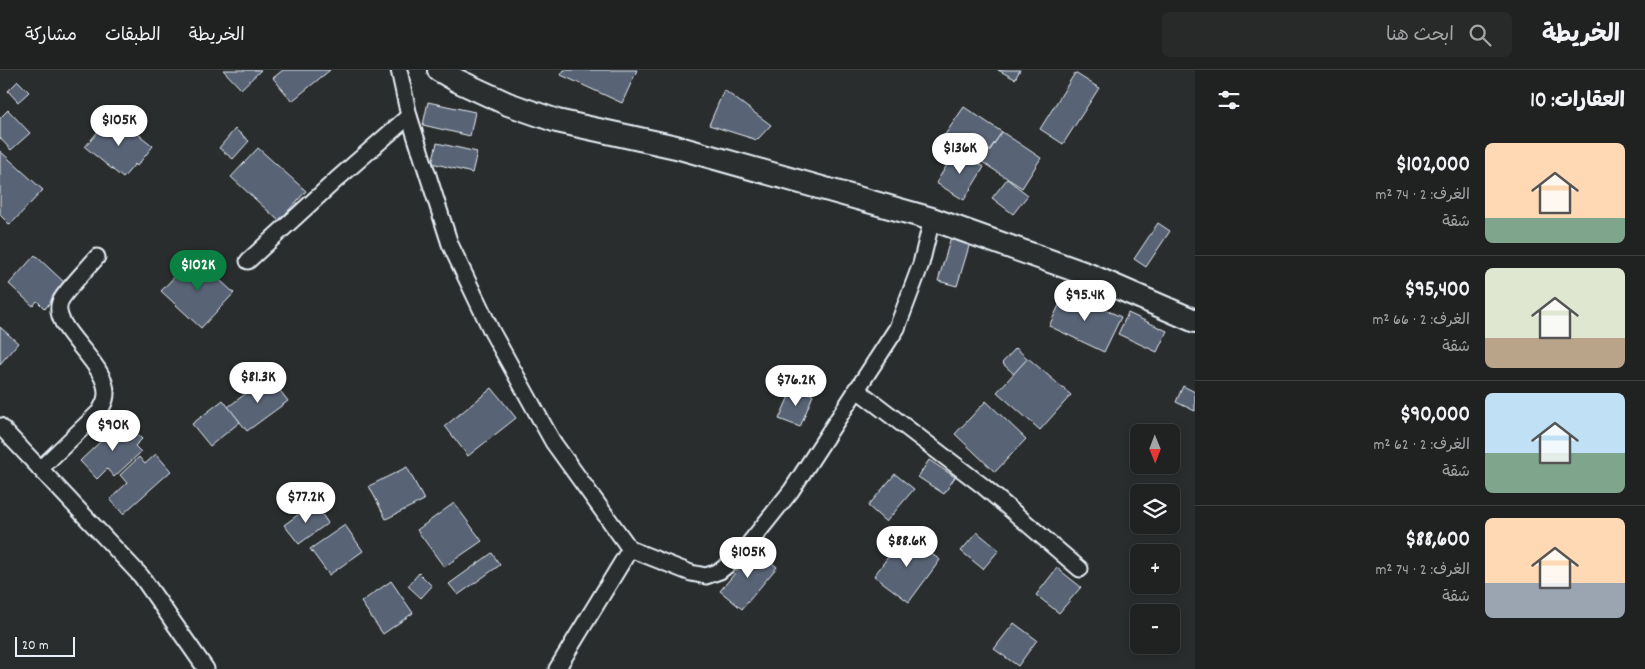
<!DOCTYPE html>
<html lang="ar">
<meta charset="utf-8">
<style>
:root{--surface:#202222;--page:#282a2a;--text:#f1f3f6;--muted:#a2a4a5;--line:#3d3f40;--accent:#0b8043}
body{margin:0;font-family:Dekko,"Playpen Sans Arabic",sans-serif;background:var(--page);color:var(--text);direction:rtl;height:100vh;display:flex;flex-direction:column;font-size:19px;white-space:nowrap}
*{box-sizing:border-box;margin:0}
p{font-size:16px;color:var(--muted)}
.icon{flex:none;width:28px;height:28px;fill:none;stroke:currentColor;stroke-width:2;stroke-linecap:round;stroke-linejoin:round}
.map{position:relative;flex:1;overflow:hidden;direction:ltr}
.side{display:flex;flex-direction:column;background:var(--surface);width:450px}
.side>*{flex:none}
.needle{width:32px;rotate:179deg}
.buttons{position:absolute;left:1130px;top:354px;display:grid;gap:10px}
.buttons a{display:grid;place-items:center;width:50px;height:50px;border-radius:8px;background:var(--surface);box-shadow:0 2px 8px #0003,0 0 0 1px var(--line);font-size:25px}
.scale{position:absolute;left:15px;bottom:12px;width:60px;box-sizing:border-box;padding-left:5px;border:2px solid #e8f1f8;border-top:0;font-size:14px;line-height:18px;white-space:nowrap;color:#e8f1f8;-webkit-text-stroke:4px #2a2d2e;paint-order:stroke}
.price{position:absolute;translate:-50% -42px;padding:0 11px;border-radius:18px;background:#fff;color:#222;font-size:16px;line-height:32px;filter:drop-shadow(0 1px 2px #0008)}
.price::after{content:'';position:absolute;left:50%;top:30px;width:15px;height:11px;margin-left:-8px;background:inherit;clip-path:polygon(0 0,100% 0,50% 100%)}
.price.on{background:var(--accent);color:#fff}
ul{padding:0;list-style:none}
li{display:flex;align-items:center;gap:15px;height:125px;padding:0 20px}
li+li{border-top:1px solid var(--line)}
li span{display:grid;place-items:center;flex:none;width:140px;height:100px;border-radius:8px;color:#555}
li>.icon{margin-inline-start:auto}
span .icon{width:60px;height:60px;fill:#fffc;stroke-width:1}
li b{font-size:21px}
h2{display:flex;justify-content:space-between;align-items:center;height:60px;padding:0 20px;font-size:21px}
header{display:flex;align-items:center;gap:30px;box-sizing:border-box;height:70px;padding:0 25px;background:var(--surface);border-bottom:1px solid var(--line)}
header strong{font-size:24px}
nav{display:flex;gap:28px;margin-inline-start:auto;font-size:18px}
.search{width:350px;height:45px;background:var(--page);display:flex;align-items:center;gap:12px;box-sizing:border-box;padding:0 18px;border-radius:8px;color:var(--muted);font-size:19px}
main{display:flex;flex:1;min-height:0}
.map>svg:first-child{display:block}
</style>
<header>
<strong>الخريطة</strong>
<div class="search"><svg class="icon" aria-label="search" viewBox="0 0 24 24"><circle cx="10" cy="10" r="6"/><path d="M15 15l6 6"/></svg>ابحث هنا</div>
<nav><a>الخريطة</a><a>الطبقات</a><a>مشاركة</a></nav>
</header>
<main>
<section class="side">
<h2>العقارات: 10<svg class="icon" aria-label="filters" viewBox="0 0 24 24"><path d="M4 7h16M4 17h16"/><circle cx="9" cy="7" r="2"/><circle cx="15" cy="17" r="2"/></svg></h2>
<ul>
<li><span style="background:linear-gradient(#ffd9b3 75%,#7fa58c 0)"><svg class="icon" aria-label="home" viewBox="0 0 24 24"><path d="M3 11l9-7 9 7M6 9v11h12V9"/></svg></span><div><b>$102,000</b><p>الغرف: 2 · 74 m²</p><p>شقة</p></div></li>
<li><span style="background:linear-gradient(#dfe7d0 70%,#b9a48a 0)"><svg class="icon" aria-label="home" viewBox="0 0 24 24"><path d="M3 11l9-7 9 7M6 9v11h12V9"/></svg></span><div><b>$95,400</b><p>الغرف: 2 · 66 m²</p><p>شقة</p></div></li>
<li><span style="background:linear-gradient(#bfe0f5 60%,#7fa58c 0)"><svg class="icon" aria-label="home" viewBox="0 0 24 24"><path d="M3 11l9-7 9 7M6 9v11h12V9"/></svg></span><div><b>$90,000</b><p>الغرف: 2 · 62 m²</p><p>شقة</p></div></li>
<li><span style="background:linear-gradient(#ffd9b3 65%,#9aa5b1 0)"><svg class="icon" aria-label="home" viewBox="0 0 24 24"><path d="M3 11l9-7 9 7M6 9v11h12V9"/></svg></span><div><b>$88,600</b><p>الغرف: 2 · 74 m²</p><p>شقة</p></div></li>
</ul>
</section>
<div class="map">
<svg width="1195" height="599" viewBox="0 0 1195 599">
<rect width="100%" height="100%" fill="#2a2d2e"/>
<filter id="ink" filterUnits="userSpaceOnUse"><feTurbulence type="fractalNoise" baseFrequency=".02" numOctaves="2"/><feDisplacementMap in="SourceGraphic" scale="10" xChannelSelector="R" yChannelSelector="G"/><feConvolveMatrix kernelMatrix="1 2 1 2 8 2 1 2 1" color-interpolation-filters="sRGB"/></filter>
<g filter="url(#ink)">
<g fill="#596475" stroke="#e8f1f8">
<polygon points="223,0 261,0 241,19"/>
<polygon points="283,0 330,0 292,31 273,8"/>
<polygon points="564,0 637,0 622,33 561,5"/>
<polygon points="998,0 1020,0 1015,9"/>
<polygon points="1075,3 1099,18 1063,74 1040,59"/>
<polygon points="18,11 29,22 18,32 8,21"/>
<polygon points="724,20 771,55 757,70 709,55"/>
<polygon points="428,32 475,42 470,66 423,55"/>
<polygon points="964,37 1002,62 981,92 944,66"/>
<polygon points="8,40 30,63 11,80 0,68 0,48"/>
<polygon points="112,45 131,61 133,60 153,76 137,96 135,94 123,108 85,77"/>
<polygon points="235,59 249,71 233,89 219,78"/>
<polygon points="1002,62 1041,88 1022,118 982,92"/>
<polygon points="437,73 477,82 472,103 432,93"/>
<polygon points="258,78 306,121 279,151 231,107"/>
<polygon points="956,80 984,97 964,130 936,113"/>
<polygon points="0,81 43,120 10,155 0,145"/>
<polygon points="1007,109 1028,125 1013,144 992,128"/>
<polygon points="1158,153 1170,161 1146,197 1134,189"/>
<polygon points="951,167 970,173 957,216 938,211"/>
<polygon points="35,185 65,213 45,239 37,231 33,236 9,214"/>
<polygon points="194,186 234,223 201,258 161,221"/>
<polygon points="1066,221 1121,247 1104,282 1049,256"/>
<polygon points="1128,243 1167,261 1157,282 1118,264"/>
<polygon points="0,257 18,273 0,294"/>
<polygon points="1016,278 1028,289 1014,304 1002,293"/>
<polygon points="1028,288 1071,325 1040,360 997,322"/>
<polygon points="269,306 288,331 247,361 228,337"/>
<polygon points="1183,316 1195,322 1195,341 1176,332"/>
<polygon points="793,317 813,325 800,357 779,349"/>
<polygon points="492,318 516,348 468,386 445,356"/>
<polygon points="223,330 240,352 210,376 192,354"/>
<polygon points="986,331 1026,369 995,402 955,364"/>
<polygon points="123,350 142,369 135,376 141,382 114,407 107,399 97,409 80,391"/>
<polygon points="156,384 171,401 123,444 110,429 127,413 120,405 139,387 145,394"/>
<polygon points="929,390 955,407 944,424 918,407"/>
<polygon points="407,397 424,430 386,449 369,416"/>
<polygon points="895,404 914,419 886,452 868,436"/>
<polygon points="314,433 328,453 299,474 284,455"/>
<polygon points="454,433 482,471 444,497 417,460"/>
<polygon points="345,455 363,481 329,505 310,479"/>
<polygon points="977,462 999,480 983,499 961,481"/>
<polygon points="905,464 940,490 909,532 874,506"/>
<polygon points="755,479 777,497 742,539 720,521"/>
<polygon points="492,483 500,495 458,525 449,514"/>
<polygon points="1057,498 1081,517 1059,543 1036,525"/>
<polygon points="419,503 432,516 421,528 408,516"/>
<polygon points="391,511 413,543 383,564 361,532"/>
<polygon points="1014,553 1037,570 1018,596 994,579"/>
</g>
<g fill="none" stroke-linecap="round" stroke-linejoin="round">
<g stroke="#e8f1f8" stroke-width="19">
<g id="street">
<polyline points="399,0 409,46 450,174 492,262 553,372 630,479"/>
<polyline points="248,191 336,110 409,46"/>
<polyline points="856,319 983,416 1080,499"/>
<polyline points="0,356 141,506 206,599"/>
<path d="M40 399 100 341C101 338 104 334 105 330 115 296 49 260 60 232 64 222 89 197 97 187"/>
<polyline points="557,599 630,479 691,503 706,506 720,501 740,485 791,421 897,258 921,194 932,149"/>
</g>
</g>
<g stroke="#e8f1f8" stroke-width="26">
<polyline id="secondary" points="439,0 458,11 508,34 557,51 676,77 932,149 1089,205 1195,251"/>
</g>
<use href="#street" stroke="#2a2d2e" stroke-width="15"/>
<use href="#secondary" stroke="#2a2d2e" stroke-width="22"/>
</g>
</g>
</svg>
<div class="buttons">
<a><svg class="needle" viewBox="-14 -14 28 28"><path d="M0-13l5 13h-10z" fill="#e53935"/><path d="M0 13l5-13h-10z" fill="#a2a4a5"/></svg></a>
<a><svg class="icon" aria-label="layers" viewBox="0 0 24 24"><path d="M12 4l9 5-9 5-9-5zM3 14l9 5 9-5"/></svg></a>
<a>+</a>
<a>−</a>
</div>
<div class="scale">20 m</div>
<b class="price" style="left:119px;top:77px">$105K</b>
<b class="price" style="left:960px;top:105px">$136K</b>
<b class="price on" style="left:198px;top:222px">$102K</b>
<b class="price" style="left:1085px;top:252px">$95.4K</b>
<b class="price" style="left:258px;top:334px">$81.3K</b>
<b class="price" style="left:796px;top:337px">$76.2K</b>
<b class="price" style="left:113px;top:382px">$90K</b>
<b class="price" style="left:306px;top:454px">$77.2K</b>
<b class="price" style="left:907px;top:498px">$88.6K</b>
<b class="price" style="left:748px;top:509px">$105K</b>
</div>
</main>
